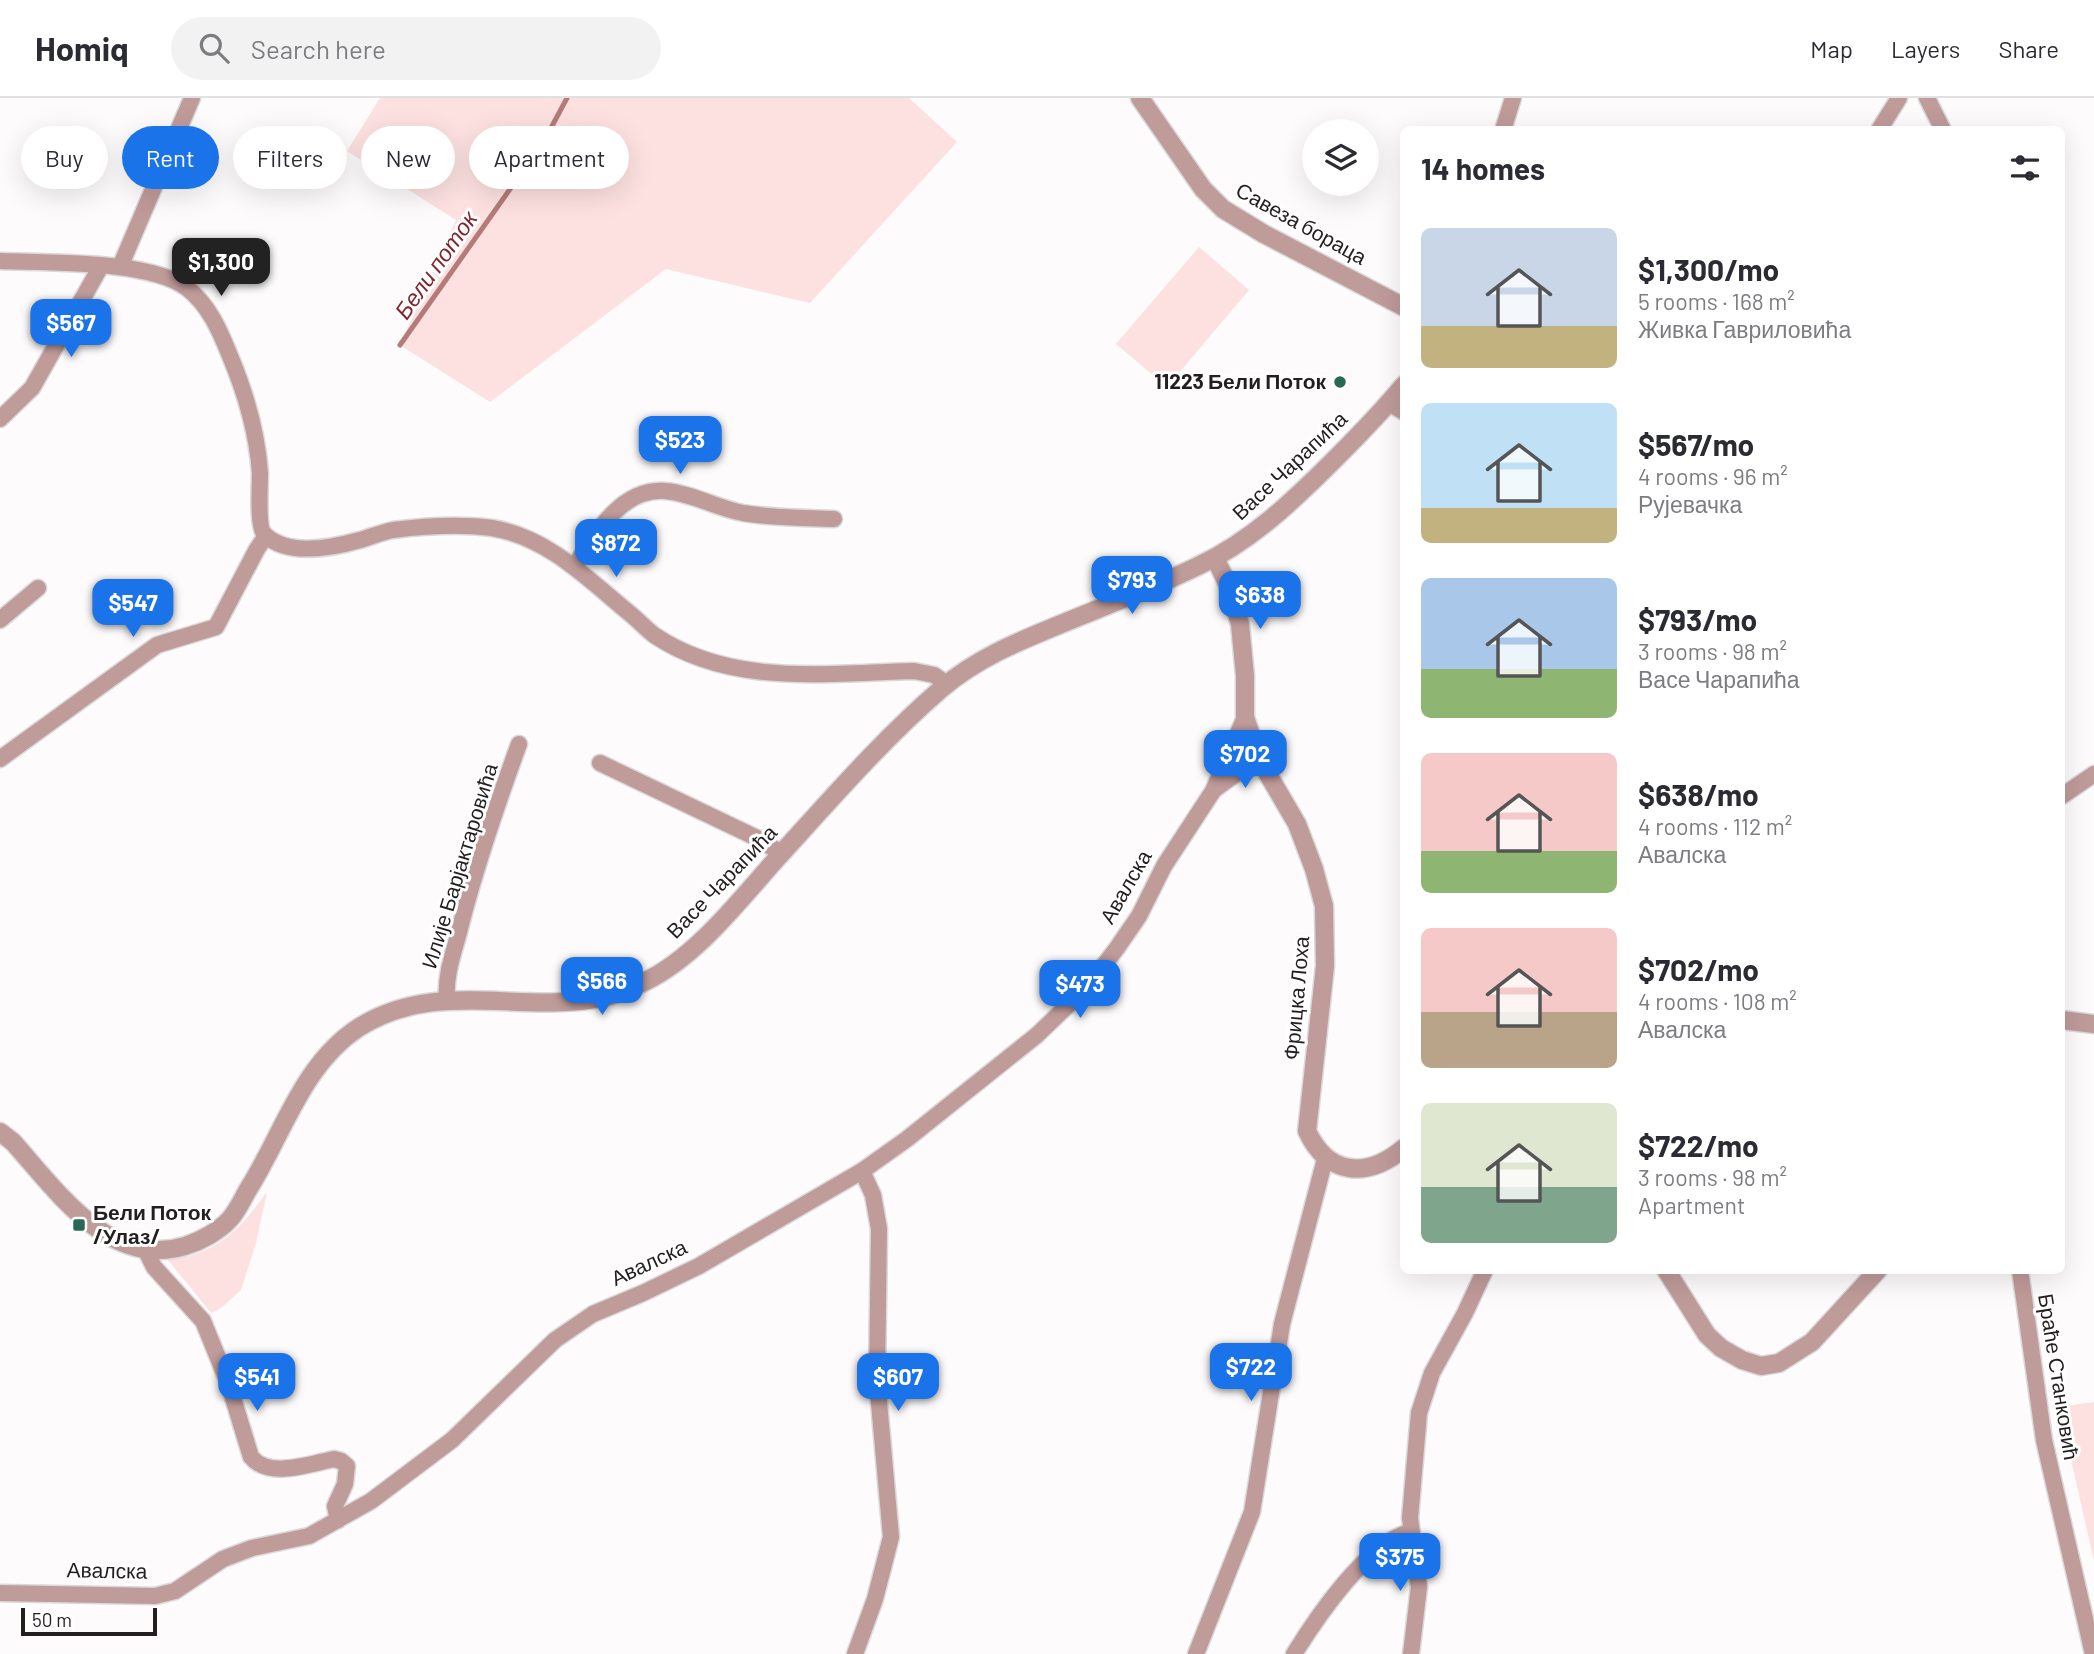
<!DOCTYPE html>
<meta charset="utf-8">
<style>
:root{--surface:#fff;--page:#f2f2f3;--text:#2b2b33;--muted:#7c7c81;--line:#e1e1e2;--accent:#1a73e8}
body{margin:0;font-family:Barlow,sans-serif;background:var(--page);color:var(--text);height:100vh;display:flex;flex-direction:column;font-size:26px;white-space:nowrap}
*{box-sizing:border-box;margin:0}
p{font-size:23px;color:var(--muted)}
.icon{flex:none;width:38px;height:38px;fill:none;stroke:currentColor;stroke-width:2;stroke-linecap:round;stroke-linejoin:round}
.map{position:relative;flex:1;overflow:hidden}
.panel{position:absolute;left:1400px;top:28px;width:665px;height:1148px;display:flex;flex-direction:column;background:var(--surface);border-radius:10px;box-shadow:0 7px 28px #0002}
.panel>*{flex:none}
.hud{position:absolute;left:21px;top:28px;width:665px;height:63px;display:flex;gap:14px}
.controls{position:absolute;left:1302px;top:21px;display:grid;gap:14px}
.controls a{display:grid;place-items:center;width:77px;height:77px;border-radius:50%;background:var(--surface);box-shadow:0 7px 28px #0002;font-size:35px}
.scale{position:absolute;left:21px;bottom:18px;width:136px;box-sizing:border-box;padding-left:7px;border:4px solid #231f1f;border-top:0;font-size:19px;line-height:24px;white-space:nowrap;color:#231f1f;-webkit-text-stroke:5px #fff;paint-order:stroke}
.price{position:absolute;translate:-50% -60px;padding:0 16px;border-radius:14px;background:var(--accent);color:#fff;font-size:23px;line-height:46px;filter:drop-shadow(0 2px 4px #0008)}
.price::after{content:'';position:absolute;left:50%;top:42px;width:21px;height:16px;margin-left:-10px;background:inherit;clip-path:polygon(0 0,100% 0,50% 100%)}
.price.on{background:#222;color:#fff}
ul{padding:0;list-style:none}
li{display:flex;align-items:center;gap:21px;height:175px;padding:0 21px}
li span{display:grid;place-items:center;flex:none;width:196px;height:140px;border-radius:10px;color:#555}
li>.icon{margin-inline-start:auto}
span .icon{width:84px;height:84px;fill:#fffc;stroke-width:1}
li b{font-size:30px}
h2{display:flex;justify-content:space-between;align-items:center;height:84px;padding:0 21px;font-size:30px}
.tag{padding:0 24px;border-radius:32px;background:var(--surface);box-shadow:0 7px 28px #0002;font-size:24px;line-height:63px}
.tag.on{background:var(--accent);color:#fff}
header{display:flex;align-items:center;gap:42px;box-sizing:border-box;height:98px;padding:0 35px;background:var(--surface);border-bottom:2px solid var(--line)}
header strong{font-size:33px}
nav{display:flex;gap:38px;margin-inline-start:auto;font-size:24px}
.search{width:490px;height:63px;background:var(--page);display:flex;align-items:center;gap:18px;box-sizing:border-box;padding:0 24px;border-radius:38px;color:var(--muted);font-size:26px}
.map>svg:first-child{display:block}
</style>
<header>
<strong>Homiq</strong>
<div class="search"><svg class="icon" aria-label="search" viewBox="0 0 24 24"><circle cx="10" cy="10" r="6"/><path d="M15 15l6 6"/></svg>Search here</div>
<nav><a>Map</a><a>Layers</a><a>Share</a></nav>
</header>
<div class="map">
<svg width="2094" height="1556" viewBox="0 0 2094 1556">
<rect width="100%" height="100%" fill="#fdfbfb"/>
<g fill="#fce1e0">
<polygon points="380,0 909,0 957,44 810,205 666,171 490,304 400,247 456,122 347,53"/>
<polygon points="1199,149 1249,192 1167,289 1116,246"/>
<path d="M267 1094 256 1145 241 1192 221 1210 211 1215 168 1162C219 1155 238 1133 267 1094Z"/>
<polygon points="2094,1304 2094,1463 2059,1309"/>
</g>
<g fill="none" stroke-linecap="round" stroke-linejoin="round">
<polyline stroke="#b47b7a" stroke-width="5" points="400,247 544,43 567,0"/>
<g stroke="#dad8d8" stroke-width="19">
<g id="minor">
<polyline points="1927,0 1943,32"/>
<polyline points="1503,32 1513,0"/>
<polyline points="1879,32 1899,0"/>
<path d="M0 163C48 165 150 162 187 190 209 207 220 233 230 258 246 296 257 334 260 375 260 388 257 430 265 437 289 459 332 450 360 442 371 439 382 434 393 432 425 428 460 426 492 430 547 439 587 480 628 514 637 521 645 530 654 537 731 589 826 575 914 573L934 577 947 586"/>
<polyline points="120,169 192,0"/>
<polyline points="1389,305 1404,314"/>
<polyline points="0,321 32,290 101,168"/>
<path d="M575 468C595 436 621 390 665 393 691 395 717 410 743 415 773 420 804 420 834 421"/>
<polyline points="0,522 38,490"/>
<polyline points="0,661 157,547 216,529 257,451 266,438"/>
<polyline points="600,665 759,741 782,756"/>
<polyline points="1215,691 1237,675 1262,666"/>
<polyline points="2062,698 2094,676"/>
<path d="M447 902C445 880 452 859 458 838 474 773 496 709 519 646"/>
<path d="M145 1151 154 1169 203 1223 229 1287 251 1359C269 1381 309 1366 334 1361L341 1363 347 1368 345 1386 335 1408 338 1422"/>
<polyline points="2020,1172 2044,1342 2093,1556"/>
<polyline points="0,1495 155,1498 175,1493 223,1461 252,1450 309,1438 371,1403 452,1342 555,1242 593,1216 643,1195 699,1168 862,1073 907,1041 1037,937 1088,888 1117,850 1139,818 1164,768 1213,693 1245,619"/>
<polyline points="855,1556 875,1501 891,1439 877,1282 879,1131 873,1097 862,1073"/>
<polyline points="1196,1556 1252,1414 1282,1226 1325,1061"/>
<path d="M1294 1556C1317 1519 1367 1445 1410 1434"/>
<polyline points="1411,1556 1419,1489 1410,1420 1419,1315 1432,1275 1465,1215 1485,1172"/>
</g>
</g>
<g stroke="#dad8d8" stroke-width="21">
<g id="tertiary">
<polyline points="1140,0 1203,91 1223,111 1264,136 1404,209"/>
<path d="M1215 460 1229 489 1240 526 1245 578V619L1251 637 1262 666 1297 726 1314 771 1324 808 1325 868 1307 1033C1328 1078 1367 1081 1404 1050"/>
<polyline points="2062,922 2094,926"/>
<path d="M0 1034 13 1044C56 1092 110 1171 185 1148 201 1143 219 1133 230 1121 238 1112 243 1100 249 1090 283 1036 302 967 358 930 433 882 514 914 594 901 611 898 628 892 644 884 697 859 741 800 780 757 832 700 883 641 941 591 978 559 1022 542 1066 524 1110 506 1155 489 1198 468 1252 443 1295 401 1337 359 1360 336 1383 312 1404 287"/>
<polyline points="1666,1172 1707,1237 1721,1250 1742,1262 1761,1268 1779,1265 1812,1244 1878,1172"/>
</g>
</g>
<use href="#minor" stroke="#bf9b9a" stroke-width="16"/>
<use href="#tertiary" stroke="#bf9b9a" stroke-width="18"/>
</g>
<g fill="#296855" stroke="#fff" stroke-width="2.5">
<circle cx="1340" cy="284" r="7"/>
<rect x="72" y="1120" width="14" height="14" rx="3.5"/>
</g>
<g text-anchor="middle" stroke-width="6" stroke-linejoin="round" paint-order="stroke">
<g font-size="21" fill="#231f1f" stroke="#fff">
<text transform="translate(1301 126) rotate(29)" y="7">Савеза бораца</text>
<text transform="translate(1290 368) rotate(-43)" y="7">Васе Чарапића</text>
<text transform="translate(460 768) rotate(-73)" y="7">Илије Барјактаровића</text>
<text transform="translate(722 784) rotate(-46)" y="7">Васе Чарапића</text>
<text transform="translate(1126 789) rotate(-60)" y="7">Авалска</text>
<text transform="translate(1297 900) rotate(-85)" y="7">Фрицка Лоха</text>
<text transform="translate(649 1165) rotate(-25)" y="7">Авалска</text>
<text transform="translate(2058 1279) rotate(81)" y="7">Браће Станковић</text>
<text transform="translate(107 1473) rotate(1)" y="7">Авалска</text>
</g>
<g font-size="21" font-weight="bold" fill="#231f1f" stroke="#fff" text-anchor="end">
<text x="1326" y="291">11223 Бели Поток</text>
<text x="93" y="1122" text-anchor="start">Бели Поток<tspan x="93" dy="24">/Улаз/</tspan></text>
</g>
<g font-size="23" font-style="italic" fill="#82262d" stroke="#fff">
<text transform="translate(436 167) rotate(-55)" y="8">Бели поток</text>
</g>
</g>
</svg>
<div class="controls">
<a><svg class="icon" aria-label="layers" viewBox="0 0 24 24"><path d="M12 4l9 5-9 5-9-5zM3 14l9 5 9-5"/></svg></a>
</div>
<div class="scale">50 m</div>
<b class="price on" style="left:221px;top:200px">$1,300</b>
<b class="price" style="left:71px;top:261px">$567</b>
<b class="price" style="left:680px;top:378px">$523</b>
<b class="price" style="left:616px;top:481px">$872</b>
<b class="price" style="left:1132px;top:518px">$793</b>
<b class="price" style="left:1260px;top:533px">$638</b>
<b class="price" style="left:133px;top:541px">$547</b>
<b class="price" style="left:1245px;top:692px">$702</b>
<b class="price" style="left:602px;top:919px">$566</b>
<b class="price" style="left:1080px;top:922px">$473</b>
<b class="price" style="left:1251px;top:1305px">$722</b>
<b class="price" style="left:257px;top:1315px">$541</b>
<b class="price" style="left:898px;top:1315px">$607</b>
<b class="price" style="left:1400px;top:1495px">$375</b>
<div class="hud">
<a class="tag">Buy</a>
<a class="tag on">Rent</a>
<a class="tag">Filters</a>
<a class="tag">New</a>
<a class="tag">Apartment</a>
</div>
<section class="panel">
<h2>14 homes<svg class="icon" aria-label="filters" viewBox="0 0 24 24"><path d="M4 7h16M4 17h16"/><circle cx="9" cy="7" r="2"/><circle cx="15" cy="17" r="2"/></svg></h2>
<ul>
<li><span style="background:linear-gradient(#c9d6e8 70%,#c2b280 0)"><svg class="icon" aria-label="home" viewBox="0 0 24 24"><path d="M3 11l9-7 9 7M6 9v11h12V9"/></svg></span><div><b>$1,300/mo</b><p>5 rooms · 168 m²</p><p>Живка Гавриловића</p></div></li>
<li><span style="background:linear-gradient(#bfe0f5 75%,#c2b280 0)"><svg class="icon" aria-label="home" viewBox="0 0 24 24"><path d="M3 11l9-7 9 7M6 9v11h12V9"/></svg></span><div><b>$567/mo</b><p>4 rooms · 96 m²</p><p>Рујевачка</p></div></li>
<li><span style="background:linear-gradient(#a9c7e8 65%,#8fb573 0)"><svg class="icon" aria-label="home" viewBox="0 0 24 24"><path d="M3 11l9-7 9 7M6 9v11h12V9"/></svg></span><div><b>$793/mo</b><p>3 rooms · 98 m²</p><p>Васе Чарапића</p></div></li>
<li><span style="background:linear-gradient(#f6c9c9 70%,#8fb573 0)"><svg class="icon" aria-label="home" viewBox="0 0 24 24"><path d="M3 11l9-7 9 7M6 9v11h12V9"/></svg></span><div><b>$638/mo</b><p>4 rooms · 112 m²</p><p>Авалска</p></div></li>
<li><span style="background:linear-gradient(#f6c9c9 60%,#b9a48a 0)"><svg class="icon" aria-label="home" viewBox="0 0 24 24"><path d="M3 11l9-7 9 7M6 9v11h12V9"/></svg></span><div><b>$702/mo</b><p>4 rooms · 108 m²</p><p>Авалска</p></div></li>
<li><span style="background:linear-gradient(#dfe7d0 60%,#7fa58c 0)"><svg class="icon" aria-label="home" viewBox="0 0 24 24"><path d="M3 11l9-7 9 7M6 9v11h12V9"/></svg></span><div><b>$722/mo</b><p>3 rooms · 98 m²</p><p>Apartment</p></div></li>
</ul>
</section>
</div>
